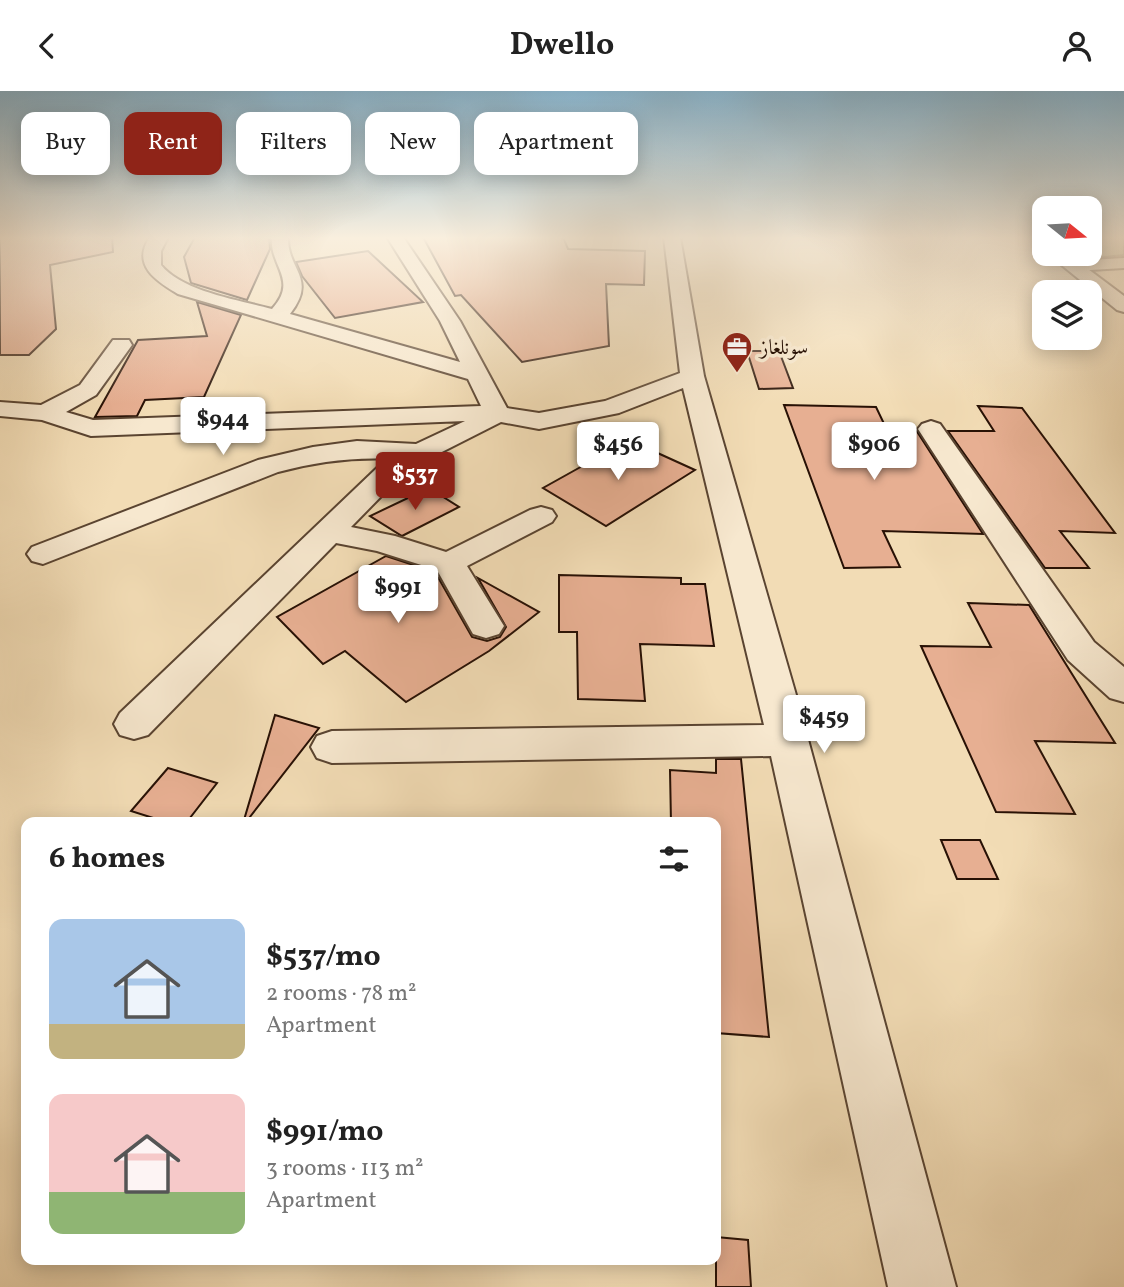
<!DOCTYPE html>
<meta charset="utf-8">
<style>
:root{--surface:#fff;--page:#f6f6f6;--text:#222;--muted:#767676;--accent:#8f2418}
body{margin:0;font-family:Vollkorn,Amiri,serif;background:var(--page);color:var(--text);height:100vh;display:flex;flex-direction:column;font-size:26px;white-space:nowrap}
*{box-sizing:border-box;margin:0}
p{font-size:23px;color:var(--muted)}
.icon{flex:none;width:38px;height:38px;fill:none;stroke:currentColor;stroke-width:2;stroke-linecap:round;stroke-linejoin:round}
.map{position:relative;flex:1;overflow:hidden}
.panel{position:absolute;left:21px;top:726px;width:700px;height:448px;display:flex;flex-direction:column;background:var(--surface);border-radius:14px;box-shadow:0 4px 18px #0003}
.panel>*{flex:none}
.banner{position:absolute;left:21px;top:21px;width:700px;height:63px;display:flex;gap:14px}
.needle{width:46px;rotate:108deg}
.tools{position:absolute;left:1032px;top:105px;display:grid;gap:14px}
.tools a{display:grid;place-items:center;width:70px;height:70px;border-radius:14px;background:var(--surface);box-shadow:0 4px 18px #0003;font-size:35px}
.price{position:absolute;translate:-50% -60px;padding:0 16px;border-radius:7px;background:#fff;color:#222;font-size:23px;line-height:46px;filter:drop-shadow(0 2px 4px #0008)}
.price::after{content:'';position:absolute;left:50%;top:42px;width:21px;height:16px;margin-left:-10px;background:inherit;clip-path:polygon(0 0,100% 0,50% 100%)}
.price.current{background:var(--accent);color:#fff}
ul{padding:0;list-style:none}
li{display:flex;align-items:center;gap:21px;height:175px;padding:0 28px}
li span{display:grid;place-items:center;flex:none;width:196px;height:140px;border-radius:14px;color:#555}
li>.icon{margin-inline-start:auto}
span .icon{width:84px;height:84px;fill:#fffc;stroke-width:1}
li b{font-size:30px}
h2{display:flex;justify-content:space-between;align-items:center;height:84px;padding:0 28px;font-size:30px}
.tag{padding:0 24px;border-radius:14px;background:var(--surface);box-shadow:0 4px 18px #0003;font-size:24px;line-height:63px}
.tag.current{background:var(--accent);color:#fff}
header{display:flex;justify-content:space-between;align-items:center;height:91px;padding:0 28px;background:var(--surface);font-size:32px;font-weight:700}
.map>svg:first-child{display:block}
</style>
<header><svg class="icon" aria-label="back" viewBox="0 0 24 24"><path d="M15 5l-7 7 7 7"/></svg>Dwello<svg class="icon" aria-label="person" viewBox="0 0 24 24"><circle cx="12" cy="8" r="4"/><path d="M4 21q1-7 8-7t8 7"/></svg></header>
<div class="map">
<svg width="1124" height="1196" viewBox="0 0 1124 1196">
<rect width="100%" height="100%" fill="#f2dcb5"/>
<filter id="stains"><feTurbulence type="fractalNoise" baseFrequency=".00286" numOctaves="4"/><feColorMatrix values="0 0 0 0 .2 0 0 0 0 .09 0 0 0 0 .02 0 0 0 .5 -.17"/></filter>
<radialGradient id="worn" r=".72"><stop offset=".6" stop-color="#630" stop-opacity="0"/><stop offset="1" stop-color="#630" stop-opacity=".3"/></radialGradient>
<polygon fill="#b9c08e" stroke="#70684a" stroke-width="2" points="1090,146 1124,146 1124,164 1104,166 1080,163 1090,163"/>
<g fill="#e7af92" stroke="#281105" stroke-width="2">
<polygon points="0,146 112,146 113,161 50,174 56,238 29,264 0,264"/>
<polygon points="195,146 269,146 270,158 247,209 191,192 184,166"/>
<polygon points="423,146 563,146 568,158 645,160 644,194 606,193 609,255 522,271 461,204 455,205"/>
<polygon points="368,160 423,211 335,227 302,185 296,171"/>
<polygon points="197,211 241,224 204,306 145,309 137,325 95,326 138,249 207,245"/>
<polygon points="747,260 779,260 793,297 759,298"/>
<polygon points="784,314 876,316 887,339 916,339 983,443 883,440 900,476 844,477"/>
<polygon points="978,315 1022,317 1115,442 1060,440 1089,477 1045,477 948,340 994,340"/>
<polygon points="629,349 695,379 606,435 543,397"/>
<polygon points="429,397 459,416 402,445 370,425"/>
<polygon points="386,465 435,481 472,546 487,550 500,546 506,536 478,487 539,521 489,560 406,611 345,560 323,573 277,526"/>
<polygon points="559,484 681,487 681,493 705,493 714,555 640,553 645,610 578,608 577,541 559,541"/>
<polygon points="968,512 1029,514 1115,652 1035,650 1075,723 996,721 921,555 991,556"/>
<polygon points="275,624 319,637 246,731 244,729"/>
<polygon points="716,668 741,668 769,946 716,942 716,732 671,732 670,679 716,682"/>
<polygon points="168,677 217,692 186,732 169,732 131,720"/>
<polygon points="941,749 980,749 998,788 957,788"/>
<polygon points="716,1146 748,1149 751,1196 716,1196"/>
</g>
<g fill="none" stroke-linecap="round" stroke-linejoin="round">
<g stroke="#5a4431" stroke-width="4">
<g id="minor">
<path d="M150 146H168L161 160V174C183 201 240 209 272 218 299 189 269 175 272 146H288C287 179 318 187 290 223L460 271 440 230 387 146H403L460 230 507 317 539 322 605 310 680 282 664 146H680L704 285 796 604 956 1196H888L771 665 332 672 317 667 311 656 317 645 332 640 764 634 683 297 619 322 539 338 501 331 430 367 397 389 351 436 395 445 446 461 530 419 541 416 552 419 556 425 552 431 467 475 504 535 499 543 486 547 473 543 437 479 377 460 336 452 148 644 134 648 120 644 114 633 120 622 377 377 391 368C352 366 316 371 278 381L43 473 32 470 27 463 32 456 258 369 313 356 357 350 416 353 465 330 91 345 42 329 0 325V311L41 314 80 294 113 249H129L132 254 96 304 66 321 93 329 481 315 468 288 178 203C156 190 131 174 150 146Z"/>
<polygon points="1124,167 1124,177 1073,180 1064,175 1073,170"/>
<polygon points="931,330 940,333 1094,551 1124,576 1124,611 1110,607 1068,569 918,338 922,333"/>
</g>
</g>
<g stroke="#5a4431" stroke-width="4">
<polygon id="tertiary" points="1048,163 1068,163 1124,205 1124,221 1117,219"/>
</g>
<use href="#minor" fill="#f7e8cf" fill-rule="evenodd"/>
<use href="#tertiary" fill="#f7e8cf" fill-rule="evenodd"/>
</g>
<linearGradient id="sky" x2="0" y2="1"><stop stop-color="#89b7d2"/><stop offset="0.47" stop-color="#f9efde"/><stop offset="1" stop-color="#f9efde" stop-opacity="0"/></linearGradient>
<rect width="1124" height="313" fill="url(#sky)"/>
<defs>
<g id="office-pin" transform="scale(1.575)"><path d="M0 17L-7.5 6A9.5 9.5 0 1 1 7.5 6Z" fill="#8f2418" stroke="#f7e8cf"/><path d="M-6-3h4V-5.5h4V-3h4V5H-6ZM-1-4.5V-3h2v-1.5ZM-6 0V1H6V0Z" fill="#fff"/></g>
</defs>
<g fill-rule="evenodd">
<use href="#office-pin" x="737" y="256"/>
</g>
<g text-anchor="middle" stroke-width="7" stroke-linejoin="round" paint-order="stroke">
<g font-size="21" fill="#281105" stroke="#f7e8cf" text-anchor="start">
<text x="760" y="263">سونلغاز</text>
</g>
</g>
<rect width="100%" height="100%" filter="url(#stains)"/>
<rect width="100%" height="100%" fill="url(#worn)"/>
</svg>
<div class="tools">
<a><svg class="needle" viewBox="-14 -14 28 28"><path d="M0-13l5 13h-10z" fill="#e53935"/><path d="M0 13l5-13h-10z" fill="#767676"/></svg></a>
<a><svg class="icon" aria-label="layers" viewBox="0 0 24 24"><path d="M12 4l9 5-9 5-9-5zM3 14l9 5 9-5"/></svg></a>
</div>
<b class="price" style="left:223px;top:366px">$944</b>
<b class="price" style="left:618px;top:391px">$456</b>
<b class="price" style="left:874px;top:391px">$906</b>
<b class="price current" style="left:415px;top:421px">$537</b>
<b class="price" style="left:398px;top:534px">$991</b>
<b class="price" style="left:824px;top:664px">$459</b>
<div class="banner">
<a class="tag">Buy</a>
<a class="tag current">Rent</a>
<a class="tag">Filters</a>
<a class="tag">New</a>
<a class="tag">Apartment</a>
</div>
<section class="panel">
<h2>6 homes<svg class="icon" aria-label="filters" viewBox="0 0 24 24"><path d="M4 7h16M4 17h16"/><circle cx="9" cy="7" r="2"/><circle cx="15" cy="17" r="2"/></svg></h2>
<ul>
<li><span style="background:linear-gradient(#a9c7e8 75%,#c2b280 0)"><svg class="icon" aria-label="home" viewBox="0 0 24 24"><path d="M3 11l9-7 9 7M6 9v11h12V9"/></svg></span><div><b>$537/mo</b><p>2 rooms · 78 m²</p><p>Apartment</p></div></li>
<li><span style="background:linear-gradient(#f6c9c9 70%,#8fb573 0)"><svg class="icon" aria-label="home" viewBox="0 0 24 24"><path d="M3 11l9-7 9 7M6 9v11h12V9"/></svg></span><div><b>$991/mo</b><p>3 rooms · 113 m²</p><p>Apartment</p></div></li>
</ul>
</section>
</div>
